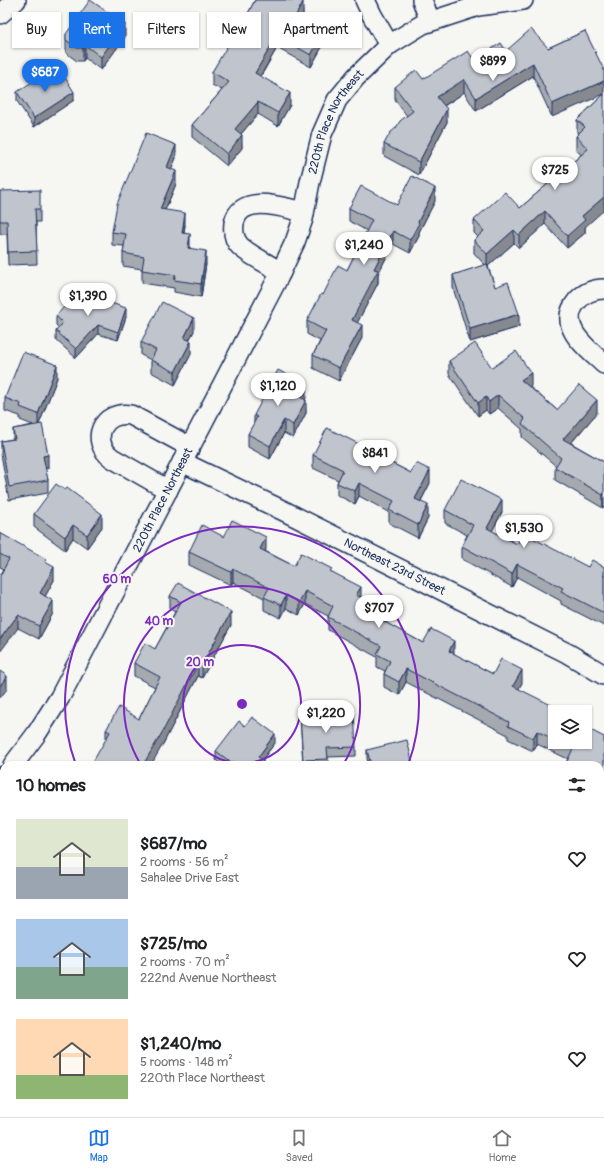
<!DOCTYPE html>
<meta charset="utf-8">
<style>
:root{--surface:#fff;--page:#f6f6f6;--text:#202124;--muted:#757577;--line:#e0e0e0;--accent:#1a73e8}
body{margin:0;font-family:Pangolin,sans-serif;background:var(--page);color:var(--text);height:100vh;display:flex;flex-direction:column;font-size:15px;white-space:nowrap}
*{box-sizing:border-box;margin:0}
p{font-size:13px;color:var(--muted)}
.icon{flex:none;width:22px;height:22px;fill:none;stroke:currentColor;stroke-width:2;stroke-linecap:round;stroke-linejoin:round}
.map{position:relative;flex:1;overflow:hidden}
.side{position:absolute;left:0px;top:761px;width:604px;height:356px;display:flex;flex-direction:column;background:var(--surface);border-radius:12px 12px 0 0;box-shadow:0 1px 3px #0004}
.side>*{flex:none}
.guide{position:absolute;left:12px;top:12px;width:400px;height:36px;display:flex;gap:8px}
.tools{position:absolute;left:548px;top:705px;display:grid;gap:8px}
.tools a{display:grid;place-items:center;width:44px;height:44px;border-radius:0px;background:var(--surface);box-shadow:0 1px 3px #0004;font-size:20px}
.price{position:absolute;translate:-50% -34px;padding:0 9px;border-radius:14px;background:#fff;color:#222;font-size:13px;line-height:26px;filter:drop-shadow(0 1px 2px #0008)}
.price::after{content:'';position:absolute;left:50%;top:24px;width:12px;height:9px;margin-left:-6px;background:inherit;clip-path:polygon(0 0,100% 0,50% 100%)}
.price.current{background:var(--accent);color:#fff}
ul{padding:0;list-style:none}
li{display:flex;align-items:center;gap:12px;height:100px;padding:0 16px}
li span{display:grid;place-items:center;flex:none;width:112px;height:80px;border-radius:0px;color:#555}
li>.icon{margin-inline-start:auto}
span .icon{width:48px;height:48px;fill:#fffc;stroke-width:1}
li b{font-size:17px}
h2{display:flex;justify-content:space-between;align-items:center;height:48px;padding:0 16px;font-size:17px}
.pill{padding:0 14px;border-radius:0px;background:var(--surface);box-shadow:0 1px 3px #0004;font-size:14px;line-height:36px}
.pill.current{background:var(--accent);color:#fff}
.dock{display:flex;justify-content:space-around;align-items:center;height:56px;border-top:1px solid var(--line);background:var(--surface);font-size:11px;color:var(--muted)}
.dock a{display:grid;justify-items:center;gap:2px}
.dock .current{color:var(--accent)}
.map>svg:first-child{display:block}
</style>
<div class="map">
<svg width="604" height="1117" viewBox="0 0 604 1117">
<rect width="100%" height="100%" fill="#f6f6f2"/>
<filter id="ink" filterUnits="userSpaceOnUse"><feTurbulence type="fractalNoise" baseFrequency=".025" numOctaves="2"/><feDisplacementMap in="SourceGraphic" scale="8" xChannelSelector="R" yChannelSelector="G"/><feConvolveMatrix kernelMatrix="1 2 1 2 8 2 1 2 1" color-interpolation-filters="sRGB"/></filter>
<g filter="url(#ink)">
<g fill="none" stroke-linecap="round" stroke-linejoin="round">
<g stroke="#1b2f5e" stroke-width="22">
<g id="minor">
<polyline points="365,0 372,15 389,45"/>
<polyline points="422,0 430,21"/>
<polyline points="0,14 16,0"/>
<path d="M281 272C270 265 249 255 240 246 234 240 233 231 234 223 241 192 284 208 304 212"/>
<path d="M604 289C593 289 584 293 577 301 556 326 587 348 604 364"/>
<path id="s1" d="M182 462 284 511 567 653 604 675"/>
<path d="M168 490 112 458C89 441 102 410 131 415L190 447"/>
<path id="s2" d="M13 765 37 733 60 697 279 276 295 242 303 219 310 182 322 134 337 100 356 77 389 45 423 24 478 6 523 0"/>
<polyline points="0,780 4,776"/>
<polyline points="0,1019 4,1029"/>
<polyline points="36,1113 38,1117"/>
<polyline points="417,1117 422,1113"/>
</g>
</g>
<use href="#minor" stroke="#f6f6f2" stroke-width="19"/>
</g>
<g fill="#a5a9b0" stroke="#1b2f5e">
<polygon points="255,0 302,0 302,1 303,14 300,20 323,45 311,67 277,48 261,76 290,105 278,126 258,114 241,134 242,148 227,166 192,137 192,125 222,90 212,85 212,72 241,27"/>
<polygon points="585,31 552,117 533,76 476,111 464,92 462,94 444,106 447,122 419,175 384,156 384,144 407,116 395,100 395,87 423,79 474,60 506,51 548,48"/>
<polygon points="66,34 125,37 101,70 85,58 83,61 77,61 66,53"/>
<polygon points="48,80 74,100 34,127 17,101 17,92"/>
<polygon points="604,94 585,227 585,233 567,248 545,224 519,248 514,243 488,266 495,287 519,327 470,342 453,288 453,275 485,265 474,253 474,240 478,237 474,233 474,220 520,208 581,155 576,149 576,136 578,134 577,133 577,120"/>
<polygon points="176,158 171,169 176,184 165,210 185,225 184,233 190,248 206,264 201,297 174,292 174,288 142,283 142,269 123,266 123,253 124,246 112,245 112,232"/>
<polygon points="0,191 40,209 40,222 36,222 37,264 8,265 7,234 0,234"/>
<polygon points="435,201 419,232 419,236 410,253 393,244 378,274 378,283 357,323 362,338 339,381 313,368 313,355 320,341 307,334 307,321 323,295 347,270 367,231 349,221 349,208 397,205"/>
<polygon points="90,296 126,317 118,340 98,334 76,358 56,340 56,331 59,328 56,325 56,316"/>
<polygon points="194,331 189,340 191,354 175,385 151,372 151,360 141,355 141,342"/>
<polygon points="449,361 492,368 531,386 530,387 557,410 597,413 571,443 604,462 603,508 555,480 555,467 556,466 522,437 522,429 498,408 489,414 486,410 478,416 449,374"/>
<polygon points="57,378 39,424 48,468 45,468 48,480 48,493 9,500 1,454 1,441 13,439 13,429 33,425 20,420 20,416 5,411 5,398"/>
<polygon points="306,398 305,399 306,413 293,438 284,433 270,459 248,447 248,434 254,424 254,415"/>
<polygon points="367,450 430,483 421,501 428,518 418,538 389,523 389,512 359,496 355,504 337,495 337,483 338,480 313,468 313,455"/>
<polygon points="65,490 102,527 87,548 73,538 65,550 34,527 34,514"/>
<polygon points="445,510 502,512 492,531 517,544 588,567 604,567 604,626 561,604 561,601 517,577 512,587 462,559 462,546 467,535 445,523"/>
<polygon points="0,533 46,563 54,580 45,596 53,613 39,639 18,628 4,569 0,567"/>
<polygon points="224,537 266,549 265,551 294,566 332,572 361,598 386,623 423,643 454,654 493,674 522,683 518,689 555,712 555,742 585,742 604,737 604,782 600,780 600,765 565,765 568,759 537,744 533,751 508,739 508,735 406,682 399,695 384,687 384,674 385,671 377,667 377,657 328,630 328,616 305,604 299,615 286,608 281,618 264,610 264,598 233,582 231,585 189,565 189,552"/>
<polygon points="170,596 231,625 202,678 198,676 163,744 106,738 106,730 139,719 155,687 134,676 134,663 155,649 175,612 170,609"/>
<polygon points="300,716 356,747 356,756 328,757 328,765 303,765"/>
<polygon points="245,726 275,743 262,760 263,765 222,765 216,760 216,751"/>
<polygon points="367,750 413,765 369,765 367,759"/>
<polygon points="600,860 604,860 604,919 600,916"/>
<polygon points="77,1113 101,1113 93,1117 79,1117"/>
</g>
<g fill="#868990" stroke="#1b2f5e">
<polygon points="303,2 303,14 295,30 295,17"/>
<polygon points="125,24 125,37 101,70 101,57"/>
<polygon points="323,33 323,45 311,67 311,55"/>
<polygon points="277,36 277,48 255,85 255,73"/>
<polygon points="85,45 85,58 83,61 83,48"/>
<polygon points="533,63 533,76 476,111 476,98"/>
<polygon points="464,79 464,92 462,94 437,110 437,97"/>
<polygon points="604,81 604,94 552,117 552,104"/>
<polygon points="74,92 74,100 34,127 34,118"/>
<polygon points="290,93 290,105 278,126 278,113"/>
<polygon points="258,102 258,114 235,141 235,129"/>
<polygon points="447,109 447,122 419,175 419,162"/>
<polygon points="242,135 242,148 227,166 227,154"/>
<polygon points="176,145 176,158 167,180 167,167"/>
<polygon points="176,171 176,184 160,222 160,209"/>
<polygon points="435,188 435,201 419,232 419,236 410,253 410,240 418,222"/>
<polygon points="604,197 604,210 585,227 585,233 567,248 567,236 582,216"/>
<polygon points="545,211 545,224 519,248 519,235"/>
<polygon points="185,213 185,225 182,246 182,233"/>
<polygon points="514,230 514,243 487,267 487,254"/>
<polygon points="393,231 393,244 378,274 378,283 352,333 352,320 374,269"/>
<polygon points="190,234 190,247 188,261 188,248"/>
<polygon points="206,251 206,264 201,297 201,284"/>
<polygon points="126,308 126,317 118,340 118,332"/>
<polygon points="519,314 519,327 470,342 470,329"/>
<polygon points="194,318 194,331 184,350 184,338"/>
<polygon points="98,325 98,334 76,358 76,349"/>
<polygon points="362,325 362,338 339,381 339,368"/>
<polygon points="191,341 191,354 175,385 175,372"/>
<polygon points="57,365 57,378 38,427 38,414"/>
<polygon points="531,373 531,386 521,392 521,380"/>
<polygon points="306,385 306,398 300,409 300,397"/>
<polygon points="498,395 498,408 489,414 489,402"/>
<polygon points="486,397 486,410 478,416 478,403"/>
<polygon points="306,400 306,413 293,438 293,425"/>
<polygon points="597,400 597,413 563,452 563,439"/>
<polygon points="284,420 284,433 270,459 270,446"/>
<polygon points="48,455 48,468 43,469 43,456"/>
<polygon points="430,470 430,483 415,512 415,499"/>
<polygon points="359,483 359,496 355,504 355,491"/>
<polygon points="604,493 604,506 603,508 603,495"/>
<polygon points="502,500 502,512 487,541 487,528"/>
<polygon points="428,505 428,518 418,538 418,525"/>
<polygon points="102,514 102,527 87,548 87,535"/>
<polygon points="73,525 73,538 65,550 65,537"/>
<polygon points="266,537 266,549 260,562 260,549"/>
<polygon points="517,564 517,577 512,587 512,574"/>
<polygon points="54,567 54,580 40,606 40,593"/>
<polygon points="233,569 233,582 231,585 231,572"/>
<polygon points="361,587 361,600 356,595"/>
<polygon points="305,591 305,604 299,615 299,602"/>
<polygon points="286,595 286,608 281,618 281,605"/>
<polygon points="53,601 53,613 39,639 39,626"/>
<polygon points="386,611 386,624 381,620"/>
<polygon points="231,612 231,625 202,678 202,665"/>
<polygon points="18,615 18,628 0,652 0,639"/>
<polygon points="454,641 454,654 449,651"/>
<polygon points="198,663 198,676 163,744 151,765 143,765"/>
<polygon points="406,669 406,682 399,695 399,682"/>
<polygon points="522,670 522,683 513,699 513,686"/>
<polygon points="7,676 7,689 0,698 0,686"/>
<polygon points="537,731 537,744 533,751 533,738"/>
<polygon points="275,734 275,743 258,765 258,757"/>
<polygon points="263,760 263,765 260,765"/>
<polygon points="4,877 4,890 0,891 0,878"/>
<polygon points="604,1087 604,1096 600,1099 600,1090"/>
<polygon points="82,1113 101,1113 93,1117 82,1117"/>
<polygon points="337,1113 344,1113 344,1114 341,1117 333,1117"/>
<polygon points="571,1113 583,1113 578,1117 566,1117"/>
</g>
<g fill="#c0c4cd" stroke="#1b2f5e">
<polygon points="90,0 125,24 101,57 85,45 83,48 77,48 66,40 66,34"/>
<polygon points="255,0 300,0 303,2 295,17 323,33 311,55 277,36 255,73 290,93 278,113 258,102 235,129 242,135 227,154 192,125 229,82 212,72 239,26 241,27"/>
<polygon points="531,29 548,48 585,31 604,70 604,81 552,104 533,63 476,98 464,79 462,81 437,97 447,109 419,162 384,144 390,133 396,128 400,121 413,111 395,87 416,70 423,79 468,51 474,60 501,43 506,51"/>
<polygon points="61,71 74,92 34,118 17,92 44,74 48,80"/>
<polygon points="604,94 604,197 582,216 585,220 567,236 545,211 519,235 514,230 487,254 474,240 484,231 474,220 505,192 520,208 588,149 576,136 585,127 577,120"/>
<polygon points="146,133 176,145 167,167 176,171 160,209 185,213 182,233 190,234 188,248 206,251 201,284 174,280 176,275 142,270 144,257 123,253 126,234 112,232 117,204"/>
<polygon points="412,176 435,188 418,222 419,223 410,240 393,231 374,269 378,270 352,320 362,325 339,368 313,355 326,331 307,321 321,294 323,295 338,265 347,270 372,220 349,208 361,186 397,205"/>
<polygon points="40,190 40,209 35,209 37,251 8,252 7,221 0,221 0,191"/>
<polygon points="487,264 495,287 508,282 519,314 470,329 453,275"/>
<polygon points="81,288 90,296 126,308 118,332 98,325 76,349 56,331 63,323 56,316"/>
<polygon points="162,302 194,318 184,338 191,341 175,372 151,360 156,350 141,342"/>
<polygon points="475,343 492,368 516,351 531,373 521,380 557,410 579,385 597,400 563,439 604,462 604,493 603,495 555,467 561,458 522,424 525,419 498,395 489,402 486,397 478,403 449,361"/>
<polygon points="23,352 57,365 38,414 20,407 21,404 5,398"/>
<polygon points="278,370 306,385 300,397 306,400 293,425 284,420 270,446 248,434 257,417 254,415"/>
<polygon points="42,424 48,455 43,456 48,480 9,487 1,441 15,439 13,429"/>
<polygon points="327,428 367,448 366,450 411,473 416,463 430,470 415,499 428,505 418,525 389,510 394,501 359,483 355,491 337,483 343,470 313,455"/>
<polygon points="461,479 502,500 487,528 517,544 523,533 588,567 592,560 604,567 604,575 603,576 604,576 604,613 561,591 563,588 517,564 512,574 462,546 473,525 445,510"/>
<polygon points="56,484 65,490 67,488 102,514 87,535 73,525 65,537 34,514"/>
<polygon points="232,520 266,537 260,549 294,566 301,553 332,569 330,571 361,587 356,595 386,611 381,620 423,643 431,629 454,641 449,651 493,674 501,659 522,670 513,686 565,712 555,712 555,740 537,731 533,738 508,726 509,722 406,669 399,682 384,674 390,661 377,654 381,646 328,617 333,606 305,591 299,602 286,595 281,605 264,597 269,588 233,569 231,572 189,552 202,525 224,537"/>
<polygon points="0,533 46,559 45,562 54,567 40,593 53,601 39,626 18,615 0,639 0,576 9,559 0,554"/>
<polygon points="178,583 231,612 202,665 198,663 163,731 143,765 91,765 110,732 106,730 119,707 139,719 160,677 134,663 145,643 155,649 181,602 170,596"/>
<polygon points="0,671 7,676 0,686"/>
<polygon points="354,713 356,747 327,748 328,759 303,760 300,716"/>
<polygon points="252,717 275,734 258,757 263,760 260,765 230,765 232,763 216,751 239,721 245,726"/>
<polygon points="585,727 604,737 604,769 600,767 600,765 597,765 591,762 590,765 565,765 573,749 560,742 585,742"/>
<polygon points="407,740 413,765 371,765 367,750"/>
<polygon points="4,839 4,877 0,878 0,840"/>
<polygon points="600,860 604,860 604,910 600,907"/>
<polygon points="600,1046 603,1050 604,1049 604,1087 600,1090"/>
<polygon points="297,1113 337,1113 333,1117 294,1117"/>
<polygon points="493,1113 515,1113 518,1116 522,1113 571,1113 566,1117 488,1117"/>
</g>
</g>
<g fill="none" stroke="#7b2cbf" stroke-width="2">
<circle cx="242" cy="704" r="59"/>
<path d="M141 765A118 118 0 1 1 343 765"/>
<path d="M76 765A177 177 0 1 1 408 765"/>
</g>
<g text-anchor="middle" stroke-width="4" stroke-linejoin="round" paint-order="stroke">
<g font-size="12" fill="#1b2f5e" stroke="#f6f6f2">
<text dy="4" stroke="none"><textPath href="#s2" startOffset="723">220th Place Northeast</textPath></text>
<text dy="4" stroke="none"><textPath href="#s2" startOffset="305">220th Place Northeast</textPath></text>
<text dy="4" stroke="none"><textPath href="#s1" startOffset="237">Northeast 23rd Street</textPath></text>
</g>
</g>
<circle cx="242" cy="704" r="6" fill="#7b2cbf" stroke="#f6f6f2" stroke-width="2"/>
<g font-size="12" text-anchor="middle" font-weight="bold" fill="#7b2cbf" stroke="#f6f6f2" stroke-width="4" stroke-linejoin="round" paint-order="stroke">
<text x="117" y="583">60 m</text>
<text x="159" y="625">40 m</text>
<text x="200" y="666">20 m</text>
</g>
</svg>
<div class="tools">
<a><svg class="icon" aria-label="layers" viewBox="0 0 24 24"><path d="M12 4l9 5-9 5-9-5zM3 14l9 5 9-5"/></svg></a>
</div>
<b class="price" style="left:493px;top:82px">$899</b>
<b class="price current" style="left:45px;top:93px">$687</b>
<b class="price" style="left:555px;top:191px">$725</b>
<b class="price" style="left:364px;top:266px">$1,240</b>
<b class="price" style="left:88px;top:317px">$1,390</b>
<b class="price" style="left:278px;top:407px">$1,120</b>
<b class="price" style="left:375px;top:474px">$841</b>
<b class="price" style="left:524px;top:549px">$1,530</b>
<b class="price" style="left:379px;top:629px">$707</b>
<b class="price" style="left:326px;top:734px">$1,220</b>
<div class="guide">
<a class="pill">Buy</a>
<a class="pill current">Rent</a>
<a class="pill">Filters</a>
<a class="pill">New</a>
<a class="pill">Apartment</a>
</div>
<section class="side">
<h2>10 homes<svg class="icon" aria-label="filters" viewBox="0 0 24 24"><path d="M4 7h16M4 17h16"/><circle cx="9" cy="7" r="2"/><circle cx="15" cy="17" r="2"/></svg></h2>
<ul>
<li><span style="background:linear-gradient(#dfe7d0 60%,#9aa5b1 0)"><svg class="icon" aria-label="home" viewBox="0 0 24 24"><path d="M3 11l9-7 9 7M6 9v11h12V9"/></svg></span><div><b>$687/mo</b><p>2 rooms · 56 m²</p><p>Sahalee Drive East</p></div><svg class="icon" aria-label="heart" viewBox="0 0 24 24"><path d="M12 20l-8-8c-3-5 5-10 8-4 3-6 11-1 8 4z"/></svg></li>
<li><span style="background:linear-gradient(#a9c7e8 60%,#7fa58c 0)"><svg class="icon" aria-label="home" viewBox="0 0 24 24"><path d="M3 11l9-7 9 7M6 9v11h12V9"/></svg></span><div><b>$725/mo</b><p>2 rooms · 70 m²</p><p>222nd Avenue Northeast</p></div><svg class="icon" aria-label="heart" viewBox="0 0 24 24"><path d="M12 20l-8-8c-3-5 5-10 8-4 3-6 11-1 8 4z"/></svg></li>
<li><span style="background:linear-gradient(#ffd9b3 70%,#8fb573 0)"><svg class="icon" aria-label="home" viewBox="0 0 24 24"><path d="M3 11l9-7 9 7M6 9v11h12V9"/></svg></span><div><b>$1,240/mo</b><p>5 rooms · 148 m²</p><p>220th Place Northeast</p></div><svg class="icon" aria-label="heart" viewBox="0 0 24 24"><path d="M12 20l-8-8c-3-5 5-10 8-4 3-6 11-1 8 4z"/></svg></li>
</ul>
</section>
</div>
<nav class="dock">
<a class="current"><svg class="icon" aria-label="map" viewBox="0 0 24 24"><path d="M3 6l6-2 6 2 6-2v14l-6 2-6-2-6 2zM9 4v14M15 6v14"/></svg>Map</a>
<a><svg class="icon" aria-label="saved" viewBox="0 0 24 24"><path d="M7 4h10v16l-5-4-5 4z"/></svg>Saved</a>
<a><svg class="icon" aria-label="home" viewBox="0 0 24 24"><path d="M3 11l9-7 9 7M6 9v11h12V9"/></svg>Home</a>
</nav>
